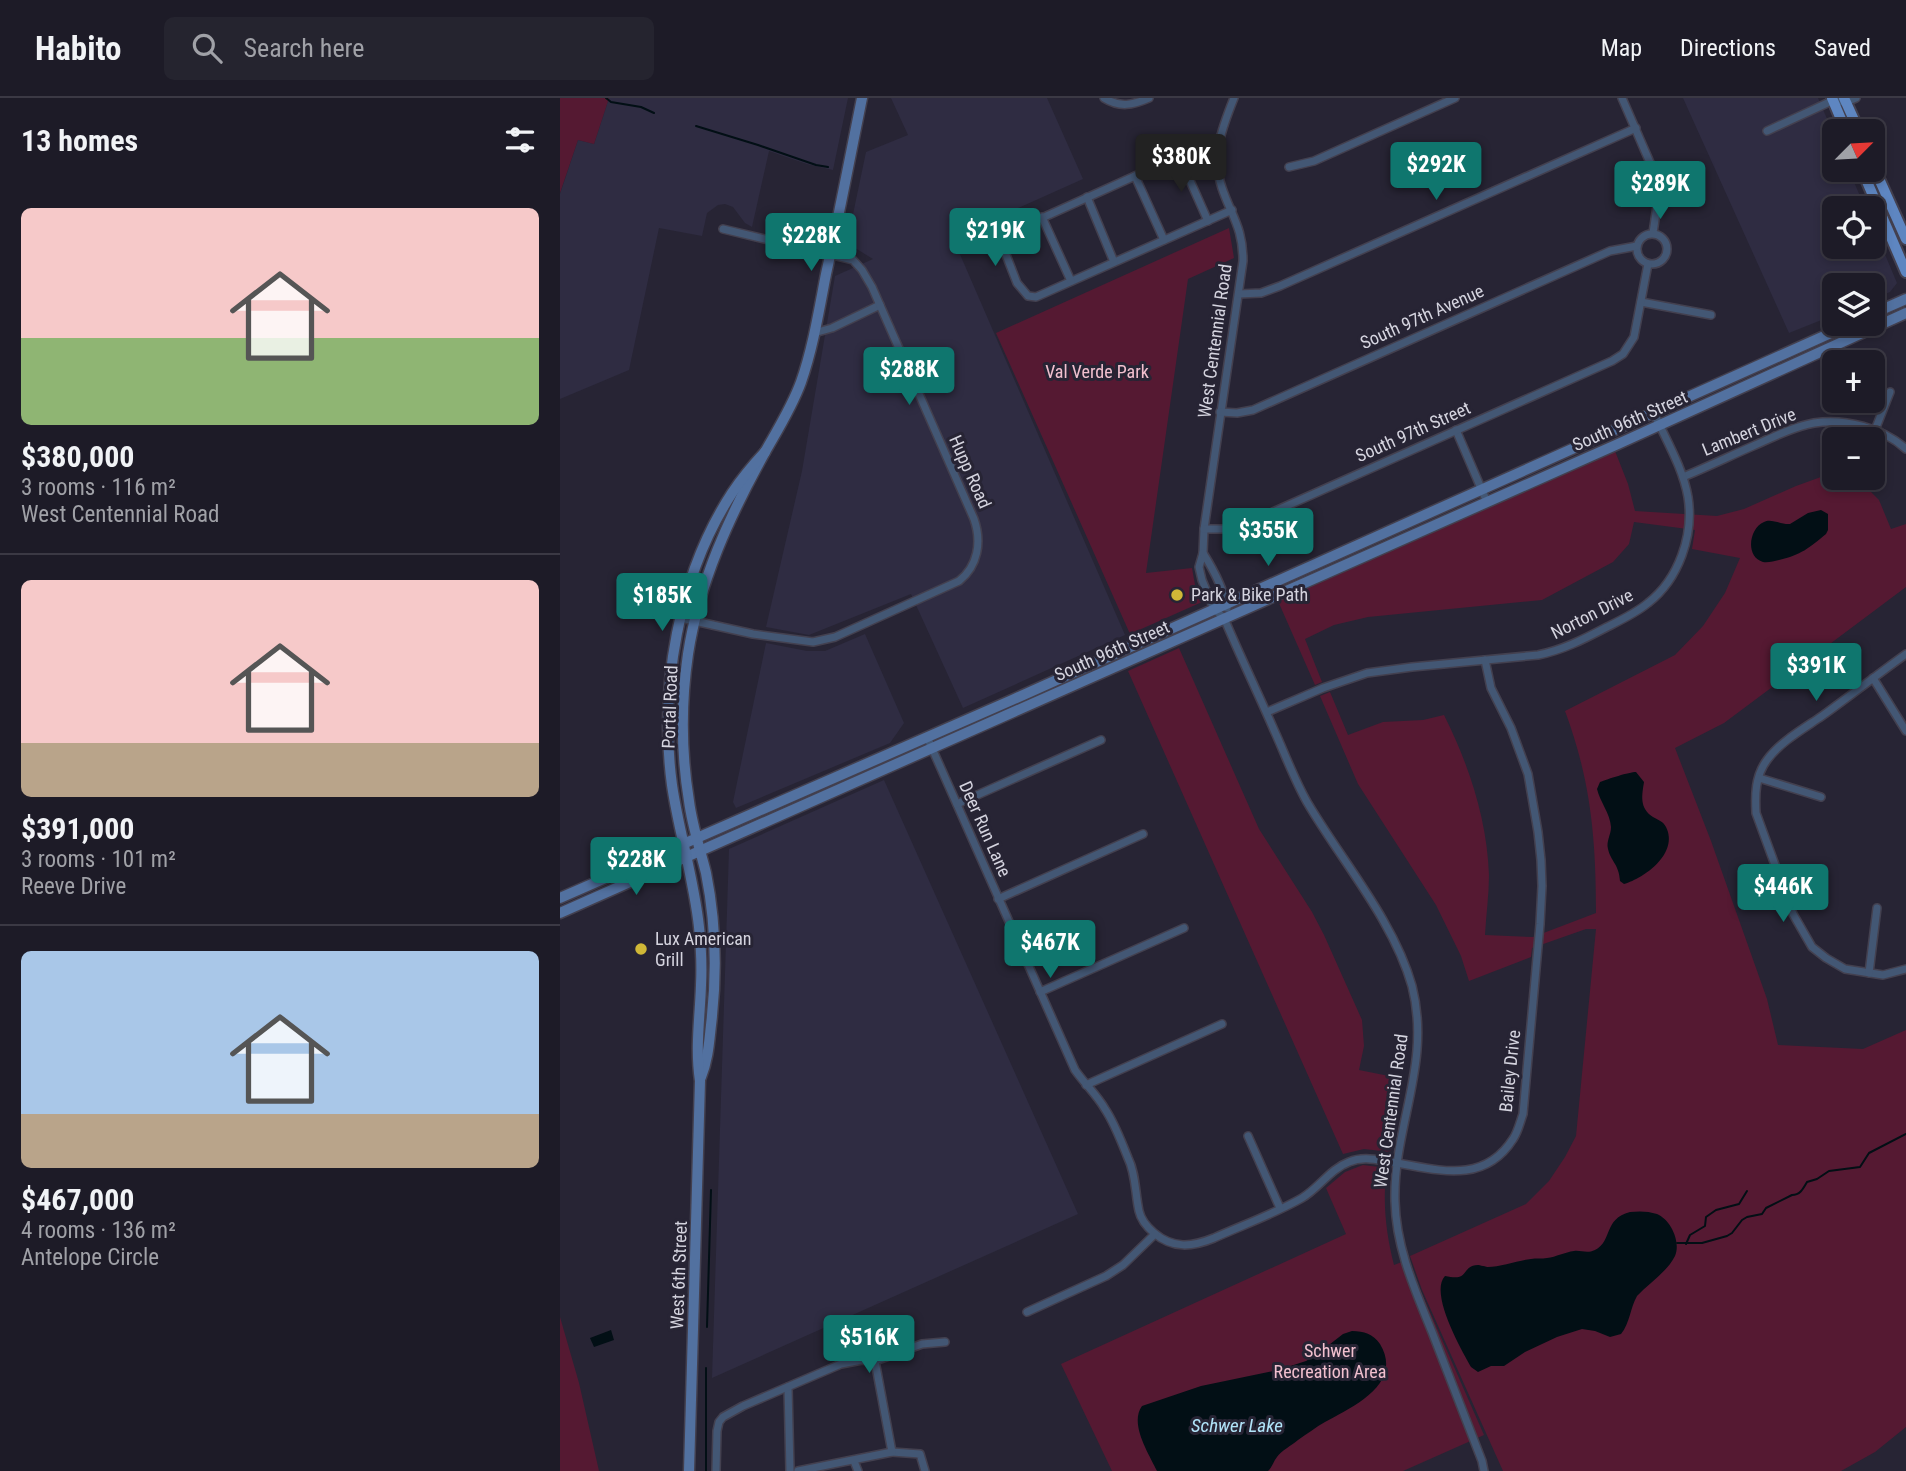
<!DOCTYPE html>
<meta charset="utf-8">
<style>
:root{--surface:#1d1b27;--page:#25242f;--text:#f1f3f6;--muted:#a0a1a7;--line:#3b3944;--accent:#0f766e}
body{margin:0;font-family:"Roboto Condensed",sans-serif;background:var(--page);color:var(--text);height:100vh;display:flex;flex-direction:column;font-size:26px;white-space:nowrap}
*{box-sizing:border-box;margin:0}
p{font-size:23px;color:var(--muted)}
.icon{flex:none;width:38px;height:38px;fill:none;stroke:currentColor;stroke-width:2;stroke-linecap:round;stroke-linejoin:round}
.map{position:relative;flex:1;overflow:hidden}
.drawer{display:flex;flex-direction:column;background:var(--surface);width:560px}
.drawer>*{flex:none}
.needle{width:46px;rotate:66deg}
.buttons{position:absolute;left:1262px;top:21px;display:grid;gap:14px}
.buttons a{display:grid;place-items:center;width:63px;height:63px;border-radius:10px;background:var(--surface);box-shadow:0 4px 10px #0003,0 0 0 2px var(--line);font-size:35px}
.price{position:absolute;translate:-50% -60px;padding:0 16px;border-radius:7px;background:var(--accent);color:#fff;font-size:23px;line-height:46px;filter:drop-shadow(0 2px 4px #0008)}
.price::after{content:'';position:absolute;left:50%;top:42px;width:21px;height:16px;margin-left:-10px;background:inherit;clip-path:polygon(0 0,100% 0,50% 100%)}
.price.current{background:#222;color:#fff}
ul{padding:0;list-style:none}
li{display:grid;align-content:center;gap:14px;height:371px;padding:0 21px}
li+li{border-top:2px solid var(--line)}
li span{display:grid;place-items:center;height:217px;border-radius:10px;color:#555}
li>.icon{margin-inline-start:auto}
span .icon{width:126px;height:126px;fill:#fffc;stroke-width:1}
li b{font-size:30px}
h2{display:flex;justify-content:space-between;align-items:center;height:84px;padding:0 21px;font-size:30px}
header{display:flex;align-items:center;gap:42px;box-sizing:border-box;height:98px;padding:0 35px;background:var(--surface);border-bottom:2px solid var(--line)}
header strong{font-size:33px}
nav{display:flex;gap:38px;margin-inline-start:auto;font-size:24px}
.search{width:490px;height:63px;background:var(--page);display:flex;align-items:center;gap:18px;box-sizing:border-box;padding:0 24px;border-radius:10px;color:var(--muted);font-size:26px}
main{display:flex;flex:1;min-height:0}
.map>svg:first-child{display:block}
</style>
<header>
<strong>Habito</strong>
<div class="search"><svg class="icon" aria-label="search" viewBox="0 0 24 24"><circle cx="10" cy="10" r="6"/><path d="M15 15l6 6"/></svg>Search here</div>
<nav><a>Map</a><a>Directions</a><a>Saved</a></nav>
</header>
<main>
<section class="drawer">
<h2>13 homes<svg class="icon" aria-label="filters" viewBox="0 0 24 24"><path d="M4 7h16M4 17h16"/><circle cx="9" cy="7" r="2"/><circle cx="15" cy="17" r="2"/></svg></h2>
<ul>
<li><span style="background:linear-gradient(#f6c9c9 60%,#8fb573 0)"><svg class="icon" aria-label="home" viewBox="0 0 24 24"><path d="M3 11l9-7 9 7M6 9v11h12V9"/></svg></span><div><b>$380,000</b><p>3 rooms · 116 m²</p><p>West Centennial Road</p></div></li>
<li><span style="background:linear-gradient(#f6c9c9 75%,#b9a48a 0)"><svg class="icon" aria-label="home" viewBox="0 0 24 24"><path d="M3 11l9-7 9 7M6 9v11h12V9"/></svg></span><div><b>$391,000</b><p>3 rooms · 101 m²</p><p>Reeve Drive</p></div></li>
<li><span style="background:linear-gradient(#a9c7e8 75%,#b9a48a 0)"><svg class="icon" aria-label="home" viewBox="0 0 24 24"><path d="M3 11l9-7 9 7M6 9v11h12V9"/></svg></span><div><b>$467,000</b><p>4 rooms · 136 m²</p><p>Antelope Circle</p></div></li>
</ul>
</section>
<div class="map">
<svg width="1346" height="1373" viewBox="0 0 1346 1373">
<rect width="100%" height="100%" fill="#272434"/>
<g fill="#2f2c42">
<polygon points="49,0 288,0 273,72 247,66 209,53 192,129 185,125 173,109 165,106 158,107 147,115 142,138 99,130 69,272 0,301 0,96 18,42 34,46"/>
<polygon points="331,0 487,0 523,81 393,139 389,131 565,537 403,610 351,496 249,537 206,529 242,373 275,178 313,161 287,145 306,54 348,37"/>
<polygon points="1123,0 1258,0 1274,37 1274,72 1289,72 1305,110 1274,110 1274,149 1312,149 1313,128 1337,185 1330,194 1313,201 1312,187 1274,187 1274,217 1229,235"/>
<polygon points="305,536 344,625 330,645 176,710 173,704 206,545 247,553 265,553"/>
<polygon points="324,682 518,1116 152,1280 169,751"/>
</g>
<g fill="#551932">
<polygon points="0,0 49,0 34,46 18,42 0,95"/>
<polygon points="669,130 674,160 628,181 586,475 632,470 635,487 642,504 570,536 436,235"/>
<path d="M1055 353 1068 386 1075 413 1157 418 1184 411 1236 388 1261 379H1274L1287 380 1303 386 1319 402 1331 431 1346 426V489L1164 625 1115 650 1151 743 1207 901 1218 947 1303 951 1346 932V1329L1315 1354 1281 1373H943L862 1192 850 1158 966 1106 989 1083 1005 1059 1016 1038 1036 831H1026L972 850 971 859 909 883 901 858 876 807 798 686 760 598 770 594 788 637 823 624 863 622 884 617C909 667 927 721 929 777 929 797 926 817 925 837L973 839 1036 815C1036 741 1031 683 1005 613L1115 557 1143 528 1165 495 1180 460 1132 451 1135 432 1074 424 1069 446 1053 464 982 502 808 519 774 527 745 541 762 584 755 587 718 503Z"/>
<polygon points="619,550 699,731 752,814 764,837 802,922 804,948 799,972 844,981 830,1054 804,1051 783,1056 568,573"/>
<path d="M803 1067 827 1070C822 1102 826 1136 834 1167L847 1162 924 1337 843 1373H552L501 1266 786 1136 766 1090 785 1074Z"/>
<polygon points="0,1219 19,1285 39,1373 0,1373"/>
</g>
<g fill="#020f15">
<path d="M1261 412 1268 416V432L1266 436C1249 450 1241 457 1219 462 1214 463 1208 465 1203 464 1185 459 1189 430 1204 424 1211 420 1222 427 1230 426L1248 415Z"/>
<path d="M1076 674 1084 684C1082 697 1079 710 1093 719 1098 722 1103 723 1106 729 1119 755 1085 780 1064 786L1060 783C1059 766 1051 764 1048 751 1046 743 1051 737 1051 729 1050 715 1040 704 1037 691L1040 684C1048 681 1069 674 1076 674Z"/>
<path d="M1070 1114C1079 1113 1088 1113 1097 1116 1111 1122 1121 1144 1115 1158 1107 1174 1089 1185 1077 1198 1070 1210 1070 1225 1061 1236L1050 1239 1035 1233 1022 1231 997 1239 965 1254 944 1268H931L918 1274 911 1269C901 1251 869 1195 885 1178 911 1184 900 1168 918 1167 919 1167 927 1169 928 1169 940 1169 959 1162 971 1161 976 1160 982 1161 987 1160 996 1159 1005 1154 1014 1153 1021 1152 1027 1156 1035 1152 1053 1143 1043 1121 1070 1114Z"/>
<polygon points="51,1232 54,1242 34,1249 30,1240"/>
<path d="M792 1233C804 1233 813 1236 820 1246 844 1286 792 1309 765 1324 756 1329 747 1336 738 1342 732 1347 721 1353 717 1359 713 1364 713 1368 708 1373H597C589 1356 569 1326 582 1308L641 1288 718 1272 746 1263 756 1257 783 1236Z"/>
</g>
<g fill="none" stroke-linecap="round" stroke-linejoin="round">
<g stroke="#020f15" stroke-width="2">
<polyline points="46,0 51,4 81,9 94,15"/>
<polyline points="136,28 198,47 256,67 268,69"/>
<path d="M1117 1145H1142L1167 1138 1172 1135 1182 1122 1187 1119 1202 1116 1206 1110 1232 1097C1240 1097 1243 1091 1247 1084L1257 1081 1269 1073 1300 1069 1309 1055 1346 1036"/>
<polyline points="1126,1146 1130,1137 1145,1128 1146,1119 1156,1112 1179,1106 1187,1093"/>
<polyline points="147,1229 151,1092"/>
<polyline points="146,1270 146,1373"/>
</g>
<g stroke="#43404f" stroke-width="10">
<g id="street">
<path d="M544 0C560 10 573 7 589 0"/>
<path d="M674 0C662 30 651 58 662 90 672 119 683 130 683 163L644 431 643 455 639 469 642 482 654 511 664 520C680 558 698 595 714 632 725 656 734 681 747 704 781 762 834 823 852 888 872 966 833 1028 835 1103 836 1150 855 1192 872 1234 889 1277 905 1320 922 1363L924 1373"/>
<polyline points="1062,0 1098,83 1098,101 1093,135"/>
<polyline points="1273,3 1286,4 1296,0"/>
<polyline points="1207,33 1276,1"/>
<polyline points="659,40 451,134 443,144 443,149 457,185 468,198 476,199 672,112"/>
<polyline points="619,58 648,123"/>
<polyline points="729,69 754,63 895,0"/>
<polyline points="575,78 604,142"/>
<polyline points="527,99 554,164"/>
<polyline points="482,119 511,183"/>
<circle cx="1092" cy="151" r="15"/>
<polyline points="679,196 701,195 720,188 1076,30"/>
<polyline points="1081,204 1151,217"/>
<polyline points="254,235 272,230 320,207"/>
<polyline points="660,314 677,315 693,312 1050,153 1077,148"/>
<polyline points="896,332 927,404"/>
<polyline points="1315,332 1330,294"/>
<path d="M1123 379C1147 369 1170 358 1193 348 1213 339 1233 329 1254 325 1285 320 1323 330 1346 351"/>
<polyline points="644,431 668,431 686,426 1052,263 1063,256 1074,239 1088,166"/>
<path d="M643 455C653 471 664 491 667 510"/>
<path d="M121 520 193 536 253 544 275 539 399 483C418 468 422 444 414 421L312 189 302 172 293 162 163 131"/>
<path d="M1346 556C1318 576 1290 598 1262 618 1243 631 1220 644 1207 662 1195 678 1195 697 1196 715L1233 816 1252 849 1266 860 1285 871 1323 877 1346 871"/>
<polyline points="1313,580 1346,633"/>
<path d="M707 614 763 590 807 575 852 569 978 557C1003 552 1024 541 1047 529 1061 522 1076 515 1088 505 1119 481 1134 437 1128 399 1123 370 1106 342 1094 315"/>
<path d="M367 639 515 972C524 985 537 997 545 1011 555 1026 561 1043 568 1060 576 1076 575 1095 579 1113 581 1122 587 1129 594 1135 613 1151 632 1149 654 1140 683 1127 714 1116 742 1100 759 1090 770 1071 789 1064 803 1058 817 1062 831 1064 876 1071 923 1088 953 1041 958 1034 960 1024 963 1016L980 826 982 788 981 762 978 734 968 676 951 630 931 590 925 562"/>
<polyline points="1199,680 1261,699"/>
<polyline points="397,706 541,642"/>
<polyline points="438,801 583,736"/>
<polyline points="1309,875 1317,810"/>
<polyline points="480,894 624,830"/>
<polyline points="526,987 662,926"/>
<polyline points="688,1038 720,1110"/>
<polyline points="467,1214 546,1178 563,1167 595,1136"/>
<polyline points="228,1289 230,1373"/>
<polyline points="332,1354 360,1356 365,1373"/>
<polyline points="294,1363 298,1373"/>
<polyline points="156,1373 157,1333 159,1324 163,1319 183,1308 281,1266 302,1262 315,1263 362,1246 385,1244"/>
<polyline points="238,1373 332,1354 315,1263"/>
</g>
</g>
<g stroke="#43404f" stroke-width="13">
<g id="secondary">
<polyline points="1312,216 1346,201"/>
<polyline points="0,800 452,602 1291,226"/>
<polyline points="0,815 1058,346 1346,215"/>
<path d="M141 979C148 962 149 945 151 927 157 877 156 825 146 775 140 751 132 727 129 703 121 654 121 604 128 556 139 484 170 417 205 354 218 331 232 309 241 284 253 250 259 212 266 176 279 117 290 59 302 0"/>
<path d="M129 1373 140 983C135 950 140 919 141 887 142 868 141 848 139 829 134 781 119 735 112 687 99 590 118 478 172 395 182 380 193 367 205 354"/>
</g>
</g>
<g stroke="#43404f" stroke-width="14">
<g id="primary">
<polyline points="1272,0 1286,33"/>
<polyline points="1284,0 1299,33"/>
<polyline points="1312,65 1346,141"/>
<polyline points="1302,72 1346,174"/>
</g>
</g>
<use href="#street" stroke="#435774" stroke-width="7"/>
<use href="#secondary" stroke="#5271a0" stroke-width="10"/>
<use href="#primary" stroke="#5e86c1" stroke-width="10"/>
</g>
<g fill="#d0b837" stroke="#272434" stroke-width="2.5">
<circle cx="617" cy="497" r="7"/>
<circle cx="81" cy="851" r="7"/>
</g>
<g text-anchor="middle" stroke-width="6" stroke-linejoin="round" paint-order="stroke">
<g font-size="18" fill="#d5d4df" stroke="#272434">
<text transform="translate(862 219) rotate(-24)" y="6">South 97th Avenue</text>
<text transform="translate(655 243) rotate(-82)" y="6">West Centennial Road</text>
<text transform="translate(1070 323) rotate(-24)" y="6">South 96th Street</text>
<text transform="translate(853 334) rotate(-24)" y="6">South 97th Street</text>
<text transform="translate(1189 334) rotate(-22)" y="6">Lambert Drive</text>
<text transform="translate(410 374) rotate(66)" y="6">Hupp Road</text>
<text transform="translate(1032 516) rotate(-27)" y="6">Norton Drive</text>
<text transform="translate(552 553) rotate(-24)" y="6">South 96th Street</text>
<text transform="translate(110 609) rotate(-88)" y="6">Portal Road</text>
<text transform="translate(425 731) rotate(66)" y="6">Deer Run Lane</text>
<text transform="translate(950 973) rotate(-84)" y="6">Bailey Drive</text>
<text transform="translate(831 1013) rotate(-82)" y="6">West Centennial Road</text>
<text transform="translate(119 1177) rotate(-88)" y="6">West 6th Street</text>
</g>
<g font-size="18" fill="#f2c0cf" stroke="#272434">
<text x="537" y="280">Val Verde Park</text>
<text x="770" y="1259">Schwer<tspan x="770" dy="21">Recreation Area</tspan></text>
</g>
<g font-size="18" fill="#d5d4df" stroke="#272434" text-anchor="start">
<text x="631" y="503">Park &amp; Bike Path</text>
<text x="95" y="847">Lux American<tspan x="95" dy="21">Grill</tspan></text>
</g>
<g font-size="19" font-style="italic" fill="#b1e4f9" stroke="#272434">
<text x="677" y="1334">Schwer Lake</text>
</g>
</g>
</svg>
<div class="buttons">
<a><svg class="needle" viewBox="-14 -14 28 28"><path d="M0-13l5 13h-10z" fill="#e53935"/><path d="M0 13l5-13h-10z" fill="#a0a1a7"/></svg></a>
<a><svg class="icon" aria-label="locate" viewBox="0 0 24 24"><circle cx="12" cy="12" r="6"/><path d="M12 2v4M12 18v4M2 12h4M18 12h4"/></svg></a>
<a><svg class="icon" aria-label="layers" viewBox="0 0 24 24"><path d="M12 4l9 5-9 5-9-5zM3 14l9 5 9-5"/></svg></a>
<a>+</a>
<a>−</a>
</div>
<b class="price current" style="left:621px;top:96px">$380K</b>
<b class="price" style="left:876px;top:104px">$292K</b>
<b class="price" style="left:1100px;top:123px">$289K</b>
<b class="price" style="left:435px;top:170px">$219K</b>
<b class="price" style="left:251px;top:175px">$228K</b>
<b class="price" style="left:349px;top:309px">$288K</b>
<b class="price" style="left:708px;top:470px">$355K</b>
<b class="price" style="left:102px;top:535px">$185K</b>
<b class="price" style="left:1256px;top:605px">$391K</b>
<b class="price" style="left:76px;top:799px">$228K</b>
<b class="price" style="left:1223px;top:826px">$446K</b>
<b class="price" style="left:490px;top:882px">$467K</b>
<b class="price" style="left:309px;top:1277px">$516K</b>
</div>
</main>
